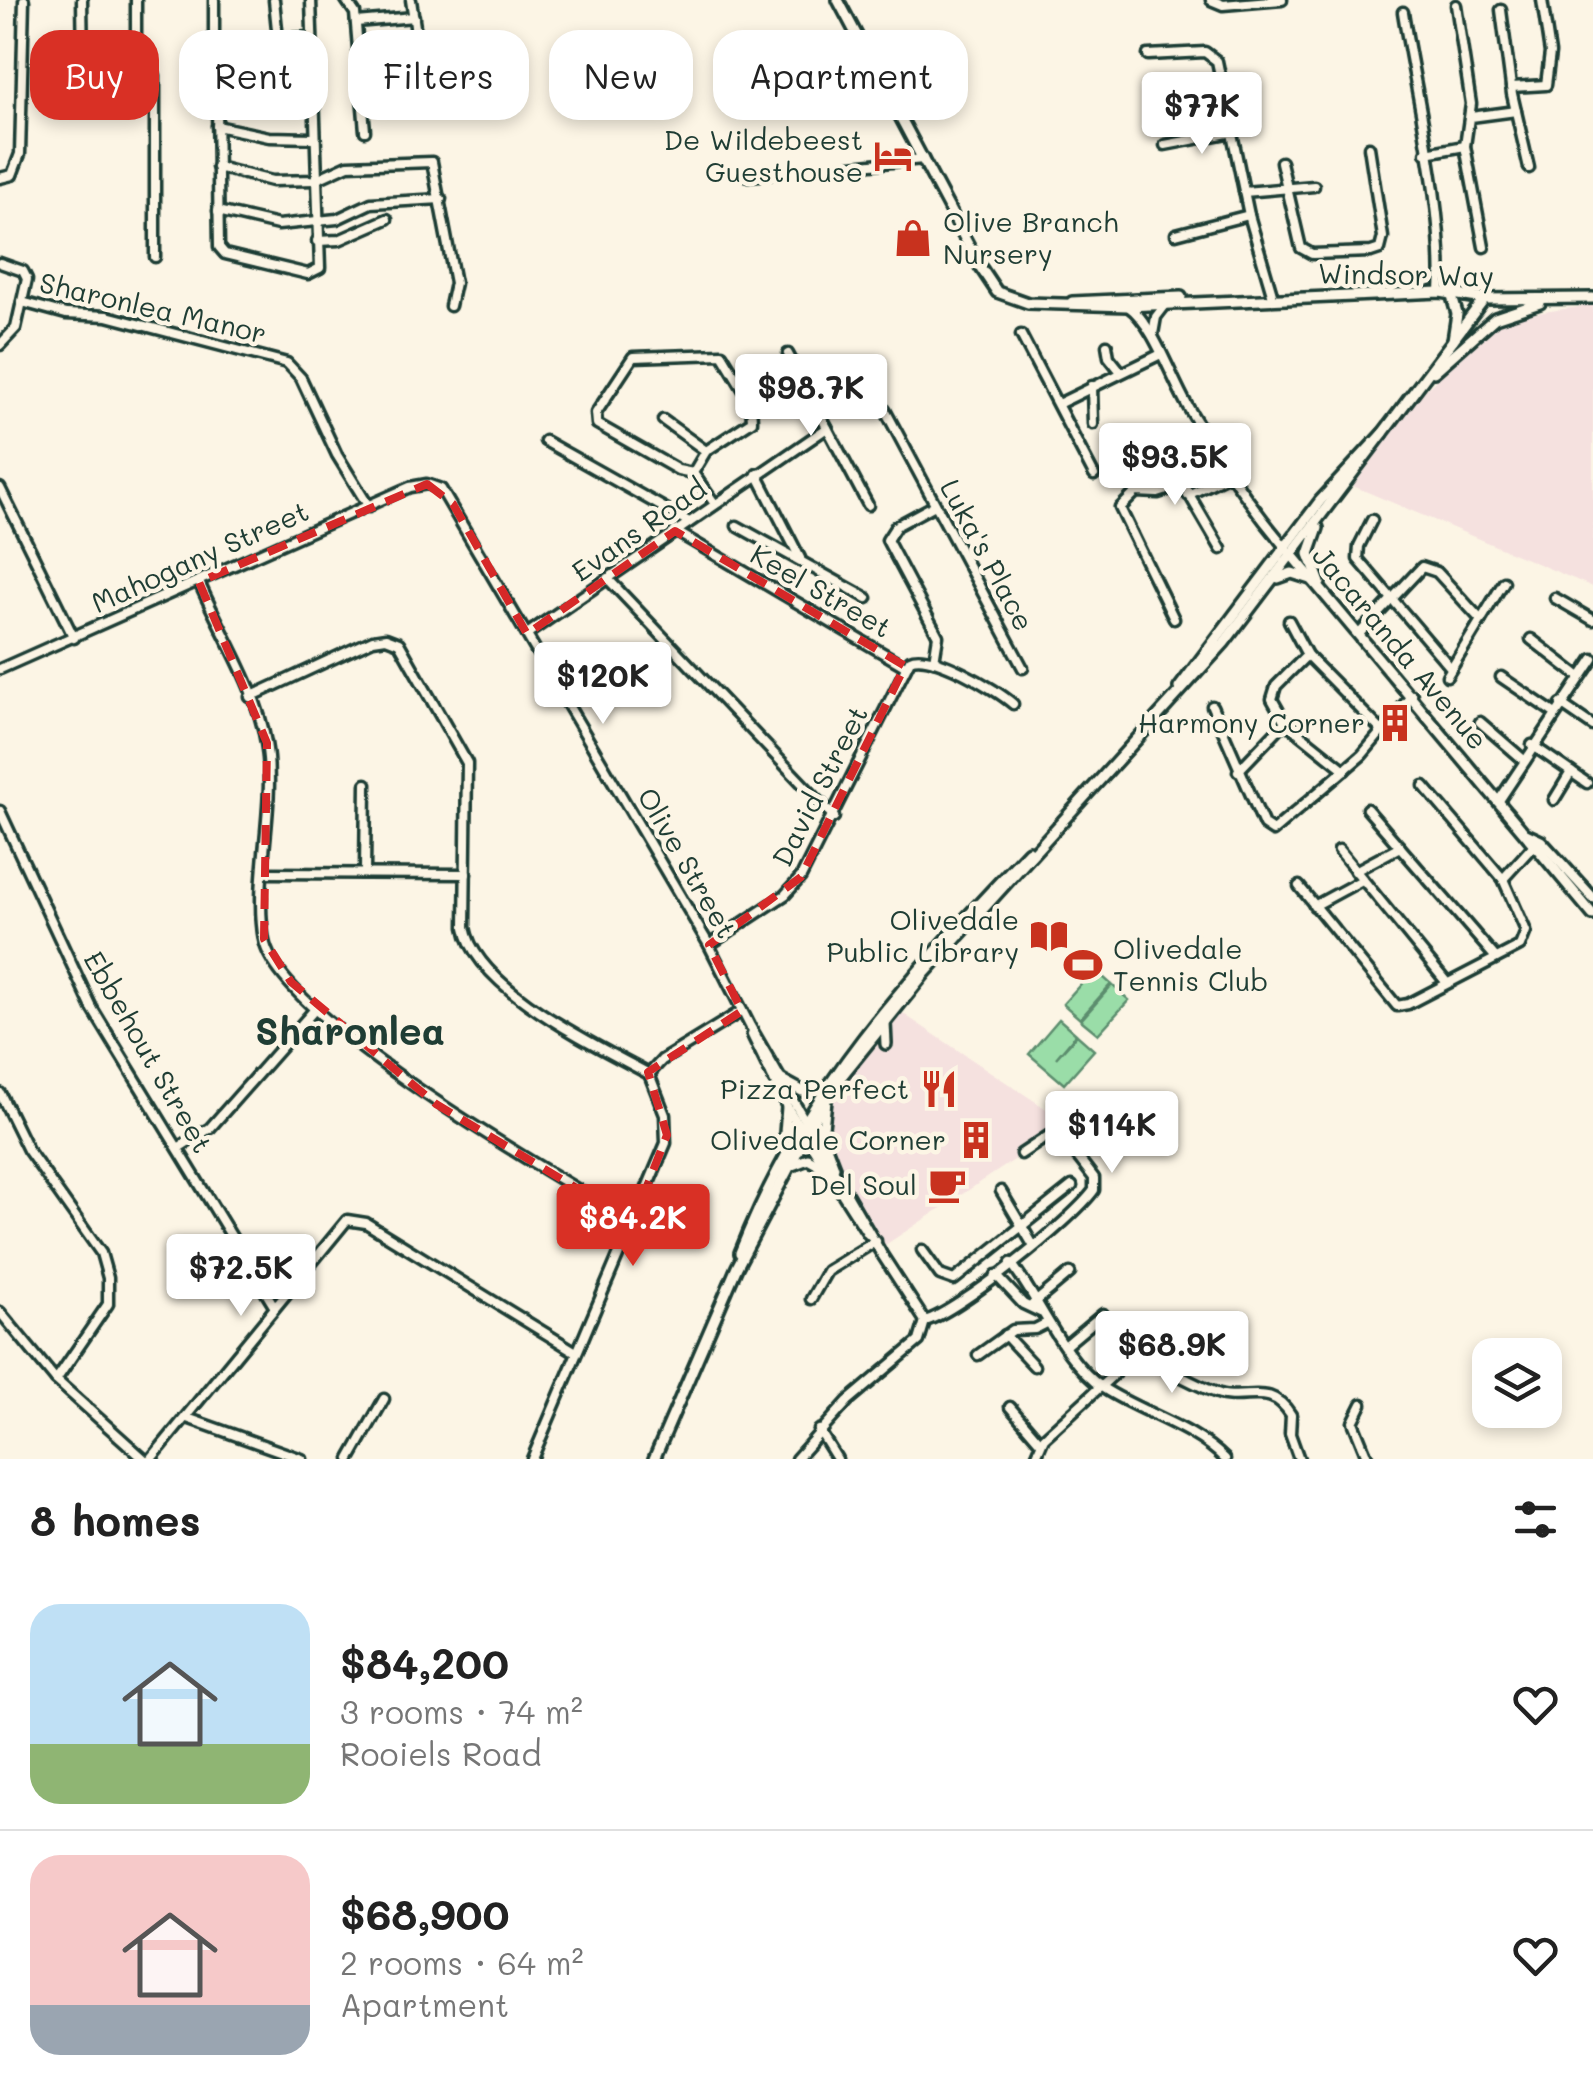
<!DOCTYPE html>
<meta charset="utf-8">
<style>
:root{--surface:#fff;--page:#f6f6f6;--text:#222;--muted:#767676;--line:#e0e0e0;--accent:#d93025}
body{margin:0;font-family:Mali,sans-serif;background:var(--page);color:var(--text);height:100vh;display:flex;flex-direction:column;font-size:38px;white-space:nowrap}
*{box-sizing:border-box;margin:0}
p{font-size:32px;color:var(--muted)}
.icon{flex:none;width:55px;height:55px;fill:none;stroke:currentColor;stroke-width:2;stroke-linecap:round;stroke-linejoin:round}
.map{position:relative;height:1459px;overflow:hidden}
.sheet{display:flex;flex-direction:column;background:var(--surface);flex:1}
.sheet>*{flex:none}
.hud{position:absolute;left:30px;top:30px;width:1000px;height:90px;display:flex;gap:20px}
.tools{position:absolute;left:1472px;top:1338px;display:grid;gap:20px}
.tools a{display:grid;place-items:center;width:90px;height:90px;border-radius:20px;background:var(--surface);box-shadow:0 5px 15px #0003;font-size:50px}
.price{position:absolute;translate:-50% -85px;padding:0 22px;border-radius:10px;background:#fff;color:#222;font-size:32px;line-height:65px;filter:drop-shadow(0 2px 5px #0008)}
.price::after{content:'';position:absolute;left:50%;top:60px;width:30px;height:22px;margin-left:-15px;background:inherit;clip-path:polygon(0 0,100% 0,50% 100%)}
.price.active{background:var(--accent);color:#fff}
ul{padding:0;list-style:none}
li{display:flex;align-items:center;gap:30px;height:250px;padding:0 30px}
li+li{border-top:2px solid var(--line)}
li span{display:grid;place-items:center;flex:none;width:280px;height:200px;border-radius:30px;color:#555}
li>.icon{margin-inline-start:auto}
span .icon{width:120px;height:120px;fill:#fffc;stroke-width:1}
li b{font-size:42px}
h2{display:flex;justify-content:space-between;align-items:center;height:120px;padding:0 30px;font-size:42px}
.chip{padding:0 35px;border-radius:30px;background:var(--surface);box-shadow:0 5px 15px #0003;font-size:35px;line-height:90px}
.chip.active{background:var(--accent);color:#fff}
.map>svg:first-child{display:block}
</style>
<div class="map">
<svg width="1593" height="1459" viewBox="0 0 1593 1459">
<rect width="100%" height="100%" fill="#fcf5e5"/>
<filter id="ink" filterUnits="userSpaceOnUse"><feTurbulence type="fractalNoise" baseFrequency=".01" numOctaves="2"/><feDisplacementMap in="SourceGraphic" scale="20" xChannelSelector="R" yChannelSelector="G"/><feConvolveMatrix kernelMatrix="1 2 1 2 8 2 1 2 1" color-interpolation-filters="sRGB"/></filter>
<g filter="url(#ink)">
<g fill="#f5e1df">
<polygon points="1593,305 1593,587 1353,486 1423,392 1508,317"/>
<polygon points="896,1009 1069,1124 882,1247 805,1126"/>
</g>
<g fill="#9adda8" stroke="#5c8d6e" stroke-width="2.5">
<polygon points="1094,969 1111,984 1080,1019 1063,1004"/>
<polygon points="1112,985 1129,1000 1098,1034 1081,1020"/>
<polygon points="1059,1019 1076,1034 1056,1058 1077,1035 1094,1050 1064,1084 1029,1054"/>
</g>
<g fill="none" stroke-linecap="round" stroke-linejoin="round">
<g stroke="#1f3d34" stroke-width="15">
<g id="minor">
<polyline points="82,0 83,63 94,68 149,68 155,75 155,257"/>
<polyline points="136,0 136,68"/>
<polyline points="274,0 278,39"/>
<polyline points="311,0 320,268 308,274 225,254 219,247 217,106 231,97 311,94"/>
<polyline points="346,0 355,13 365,131"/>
<polyline points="411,0 427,106"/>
<polyline points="1211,0 1223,5 1282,0"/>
<polyline points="1456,5 1471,104 1465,146 1484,247"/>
<polyline points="1501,10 1512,94 1529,168"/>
<path d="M1403 12C1416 95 1445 211 1440 292"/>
<polyline points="356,22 414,17"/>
<polyline points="214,42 310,37"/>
<polyline points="1148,55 1205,52 1217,61 1249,215 1273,297"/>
<polyline points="361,84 423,77"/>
<polyline points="1511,87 1546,85 1550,53 1542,0"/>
<polyline points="214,88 214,0"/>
<polyline points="1471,117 1516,111"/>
<polyline points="217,126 269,137 313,138"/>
<polyline points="1165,145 1233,132"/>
<polyline points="1426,153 1465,146"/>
<polyline points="1281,162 1301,248 1312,254 1371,252 1380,249 1383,237 1369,147"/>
<polyline points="217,167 272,181 315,180 348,165 432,162 455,283 450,306"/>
<polyline points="748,176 923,159"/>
<polyline points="0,178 12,175 20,154 24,0"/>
<polyline points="1244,192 1314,186"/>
<polyline points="218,211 278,225 337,219 371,203 441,199"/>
<polyline points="1176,234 1249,215"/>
<polyline points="317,241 339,240 387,219"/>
<polyline points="0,263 23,271 27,279 16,328 0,345"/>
<polyline points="22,302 66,314 107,316 287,363 301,378 337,455 369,507"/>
<path d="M1128 306C1155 325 1172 382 1191 412 1219 460 1250 505 1285 547"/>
<polyline points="1153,334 1156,317 1166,304"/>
<polyline points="1021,335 1094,475"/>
<polyline points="1107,345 1109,357 1121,372"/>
<polyline points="788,354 868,505"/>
<polyline points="1092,386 1093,424"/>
<polyline points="1058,404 1159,355"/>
<polyline points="885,410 1023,668"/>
<polyline points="663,420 706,451"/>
<polyline points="545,441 689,522"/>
<polyline points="1162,448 1221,549"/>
<polyline points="693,473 706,451 752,421 751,402 722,354 633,357 596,413 597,424 678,470 693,473 715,504"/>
<polyline points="757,474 800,558"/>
<polyline points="0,488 74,638"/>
<polyline points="1188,495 1229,475"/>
<polyline points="1372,520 1359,546 1358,559 1451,668"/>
<polyline points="737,526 867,598"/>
<polyline points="675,531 905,666"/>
<polyline points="609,580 834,817"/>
<path d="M199 582C221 633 257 688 266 743 277 804 253 880 264 940 278 1019 560 1179 633 1222"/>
<polyline points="1555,598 1593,620"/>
<polyline points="1174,619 1120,508 1136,492 1158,493 1183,485"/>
<polyline points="1289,621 1307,655 1382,731"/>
<polyline points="527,634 827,428"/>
<polyline points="1359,634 1422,567 1437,572 1481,620"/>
<polyline points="1531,639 1580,677"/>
<polyline points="1307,655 1276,686 1272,699 1285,722 1345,770"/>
<polyline points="934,661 938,636 887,540 896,526 935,505"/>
<polyline points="0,669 410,487 427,484 441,489 709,945 750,1026 880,1251"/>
<polyline points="1447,676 1504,582"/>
<polyline points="1501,677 1554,713"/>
<path d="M250 697 373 640 386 638 399 643 467 763 465 927C475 989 598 1046 649 1074"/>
<polyline points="1561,704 1593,726"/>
<polyline points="1212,706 1264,825 1273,831 1362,755 1412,695"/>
<polyline points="1480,722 1525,761"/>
<polyline points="1532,745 1587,783"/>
<polyline points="1238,771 1285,722"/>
<polyline points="1554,800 1571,772"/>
<polyline points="1498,802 1593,659"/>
<polyline points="1367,809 1496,958"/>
<polyline points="0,811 92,1008 274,1306"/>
<polyline points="1339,850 1447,983"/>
<polyline points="1355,871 1400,847"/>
<polyline points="365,872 366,784"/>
<polyline points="266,873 466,874"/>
<polyline points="1503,879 1532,847"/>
<polyline points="1299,886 1397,1006 1408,1004 1520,946 1526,931 1503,879 1424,786"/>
<polyline points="1314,906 1362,880"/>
<path d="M709 945 785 895 801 877 910 660C930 650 996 689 1013 704"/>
<polyline points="752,1035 787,1107 868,1234"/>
<polyline points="649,1074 662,1060 742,1011"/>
<polyline points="0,1093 28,1150 101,1253 108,1278 108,1304 56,1380"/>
<polyline points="178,1148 210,1128 316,1008"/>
<polyline points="1001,1191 1033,1245"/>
<polyline points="879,1250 925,1321"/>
<polyline points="922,1250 940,1275 954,1280 1072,1186"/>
<path d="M1011 1263C1040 1300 1063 1361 1103 1388 1141 1413 1193 1426 1225 1459"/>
<polyline points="996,1275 1023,1304 1040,1312"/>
<polyline points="811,1299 827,1271 876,1241"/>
<polyline points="1033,1304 1070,1273"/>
<polyline points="0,1312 56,1380 144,1459"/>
<polyline points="1005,1335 1034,1366"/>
<polyline points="1066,1345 1103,1314"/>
<polyline points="978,1355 1013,1330 1035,1329 1047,1323"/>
<polyline points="1362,1404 1353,1422 1368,1459"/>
<polyline points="1010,1407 1041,1443"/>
<polyline points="187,1418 302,1459"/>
<polyline points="819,1430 837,1459"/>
<polyline points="151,1459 347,1220 366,1223 576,1352"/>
<polyline points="350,1459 384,1399"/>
<polyline points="532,1459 666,1143 665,1115 649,1074"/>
<path d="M796 1459 848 1401 919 1341 925 1321C958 1312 1073 1220 1094 1190V1178L1057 1130 1021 1154"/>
<path d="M1035 1459 1044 1438 1134 1356C1163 1364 1190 1384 1220 1394 1246 1402 1270 1381 1291 1415L1290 1434 1299 1459"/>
</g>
</g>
<g stroke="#1f3d34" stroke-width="16">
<g id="tertiary">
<polyline points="838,0 979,265 997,292 1028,303 1128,306 1440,292 1484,299 1593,298"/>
<polyline points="1451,293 1457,314 1453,340"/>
<polyline points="1072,302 1181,297"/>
<polyline points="1434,372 1495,318 1540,303"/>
<polyline points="1318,528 1309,554 1320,583"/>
<polyline points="1290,553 1593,915"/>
<polyline points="1278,578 1292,573 1311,579"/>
<polyline points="1179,688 1320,501 1383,433 1484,299"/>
<polyline points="1526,834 1541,841 1593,898"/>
<polyline points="885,1023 886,1044"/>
<polyline points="780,1079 802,1091 823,1089"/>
<polyline points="826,1101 822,1136 834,1167"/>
<polyline points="784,1146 787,1107"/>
<polyline points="787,1167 808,1159 828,1170"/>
<path d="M740 1253C806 1086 907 980 1029 851"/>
<polyline points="654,1459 737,1267 828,1093 925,973 1224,643 1383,433"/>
</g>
</g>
<use href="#minor" stroke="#fcf5e5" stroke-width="8"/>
<use href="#tertiary" stroke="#fcf5e5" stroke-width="9"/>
</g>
</g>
<path fill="none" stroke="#d62828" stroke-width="8" stroke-dasharray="20 12" stroke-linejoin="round" d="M427 484 453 504 527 634 675 531 905 666 801 877 709 945 742 1011 648 1072 667 1135 633 1222 436 1104 291 982 264 939 267 743 199 582Z"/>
<defs>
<g id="hotel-bare" transform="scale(3)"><path d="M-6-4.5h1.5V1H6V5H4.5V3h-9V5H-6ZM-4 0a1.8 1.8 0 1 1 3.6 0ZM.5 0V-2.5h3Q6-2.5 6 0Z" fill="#c8321e" stroke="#fcf5e5" stroke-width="2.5" paint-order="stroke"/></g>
<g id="shop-bare" transform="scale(3)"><path d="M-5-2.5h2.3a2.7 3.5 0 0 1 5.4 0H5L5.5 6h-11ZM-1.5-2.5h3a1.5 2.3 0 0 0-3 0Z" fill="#c8321e" stroke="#fcf5e5" stroke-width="2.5" paint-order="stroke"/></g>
<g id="building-bare" transform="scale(3)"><path d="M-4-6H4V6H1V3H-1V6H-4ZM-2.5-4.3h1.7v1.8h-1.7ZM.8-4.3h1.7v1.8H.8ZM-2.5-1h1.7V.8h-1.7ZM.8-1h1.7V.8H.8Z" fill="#c8321e" stroke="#fcf5e5" stroke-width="2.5" paint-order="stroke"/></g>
<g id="library-bare" transform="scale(3)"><path d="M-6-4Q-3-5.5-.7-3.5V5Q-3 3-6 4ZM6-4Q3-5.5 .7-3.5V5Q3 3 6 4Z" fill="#c8321e" stroke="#fcf5e5" stroke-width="2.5" paint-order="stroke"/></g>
<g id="stadium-bare" transform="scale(3)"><path d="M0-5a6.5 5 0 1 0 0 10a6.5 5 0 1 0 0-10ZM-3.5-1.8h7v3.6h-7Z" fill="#c8321e" stroke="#fcf5e5" stroke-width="2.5" paint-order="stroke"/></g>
<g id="restaurant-bare" transform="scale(3)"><path d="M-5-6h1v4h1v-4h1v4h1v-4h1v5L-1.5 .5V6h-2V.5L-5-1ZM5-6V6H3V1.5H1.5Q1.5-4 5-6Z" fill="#c8321e" stroke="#fcf5e5" stroke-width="2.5" paint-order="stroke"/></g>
<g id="cafe-bare" transform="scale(3)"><path d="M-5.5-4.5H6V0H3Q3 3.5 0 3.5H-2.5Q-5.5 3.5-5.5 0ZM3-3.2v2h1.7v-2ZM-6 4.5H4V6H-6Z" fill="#c8321e" stroke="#fcf5e5" stroke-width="2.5" paint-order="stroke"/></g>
</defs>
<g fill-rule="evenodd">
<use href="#hotel-bare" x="893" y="156"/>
<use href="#shop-bare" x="913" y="238"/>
<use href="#building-bare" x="1395" y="723"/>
<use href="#library-bare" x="1049" y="936"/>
<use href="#stadium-bare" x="1083" y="965"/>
<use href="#restaurant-bare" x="939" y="1089"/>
<use href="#building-bare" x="976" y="1140"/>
<use href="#cafe-bare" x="947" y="1185"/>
</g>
<g text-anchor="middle" stroke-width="9" stroke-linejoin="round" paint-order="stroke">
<g font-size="28" fill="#1f3d34" stroke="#fcf5e5" text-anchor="end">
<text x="863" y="150">De Wildebeest<tspan x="863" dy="32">Guesthouse</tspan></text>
<text x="943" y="232" text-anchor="start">Olive Branch<tspan x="943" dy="32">Nursery</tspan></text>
<text x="1365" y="733">Harmony Corner</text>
<text x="1019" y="930">Olivedale<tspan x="1019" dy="32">Public Library</tspan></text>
<text x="1113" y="959" text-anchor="start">Olivedale<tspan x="1113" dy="32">Tennis Club</tspan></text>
<text x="909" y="1099">Pizza Perfect</text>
<text x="946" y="1150">Olivedale Corner</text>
<text x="917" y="1195">Del Soul</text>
</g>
<g font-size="28" fill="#1f3d34" stroke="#fcf5e5">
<text transform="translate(1406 275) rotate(1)" y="10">Windsor Way</text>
<text transform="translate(153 308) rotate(13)" y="10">Sharonlea Manor</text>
<text transform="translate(639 530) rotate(-35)" y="10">Evans Road</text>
<text transform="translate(987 555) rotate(62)" y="10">Luka's Place</text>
<text transform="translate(200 557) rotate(-24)" y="10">Mahogany Street</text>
<text transform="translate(821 591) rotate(30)" y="10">Keel Street</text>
<text transform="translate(1400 648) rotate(50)" y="10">Jacaranda Avenue</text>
<text transform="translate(820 786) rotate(-63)" y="10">David Street</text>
<text transform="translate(687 863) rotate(60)" y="10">Olive Street</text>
<text transform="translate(148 1052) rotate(60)" y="10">Ebbehout Street</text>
</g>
<g font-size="38" font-weight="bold" fill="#1f3d34" stroke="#fcf5e5">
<text x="350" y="1045">Sharonlea</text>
</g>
</g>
</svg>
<div class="tools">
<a><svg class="icon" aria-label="layers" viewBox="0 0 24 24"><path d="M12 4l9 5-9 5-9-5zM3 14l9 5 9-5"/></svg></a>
</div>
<b class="price" style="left:1202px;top:157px">$77K</b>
<b class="price" style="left:811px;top:439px">$98.7K</b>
<b class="price" style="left:1175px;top:508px">$93.5K</b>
<b class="price" style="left:603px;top:727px">$120K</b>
<b class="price" style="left:1112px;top:1176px">$114K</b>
<b class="price active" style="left:633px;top:1269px">$84.2K</b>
<b class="price" style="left:241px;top:1319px">$72.5K</b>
<b class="price" style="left:1172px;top:1396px">$68.9K</b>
<div class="hud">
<a class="chip active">Buy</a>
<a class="chip">Rent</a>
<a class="chip">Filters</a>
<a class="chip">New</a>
<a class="chip">Apartment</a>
</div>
</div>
<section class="sheet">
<h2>8 homes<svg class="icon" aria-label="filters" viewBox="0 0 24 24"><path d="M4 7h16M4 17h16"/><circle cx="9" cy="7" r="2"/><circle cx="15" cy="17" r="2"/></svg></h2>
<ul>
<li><span style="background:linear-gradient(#bfe0f5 70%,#8fb573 0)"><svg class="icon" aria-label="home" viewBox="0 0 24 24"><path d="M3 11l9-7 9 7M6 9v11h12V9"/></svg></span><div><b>$84,200</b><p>3 rooms · 74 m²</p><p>Rooiels Road</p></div><svg class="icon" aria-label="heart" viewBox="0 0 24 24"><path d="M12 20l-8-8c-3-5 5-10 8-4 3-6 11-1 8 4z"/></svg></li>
<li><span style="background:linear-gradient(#f6c9c9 75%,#9aa5b1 0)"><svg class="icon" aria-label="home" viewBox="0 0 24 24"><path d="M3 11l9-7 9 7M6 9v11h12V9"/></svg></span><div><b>$68,900</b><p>2 rooms · 64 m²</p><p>Apartment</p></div><svg class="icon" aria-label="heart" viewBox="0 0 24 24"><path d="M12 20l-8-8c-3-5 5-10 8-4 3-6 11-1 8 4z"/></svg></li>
</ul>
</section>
